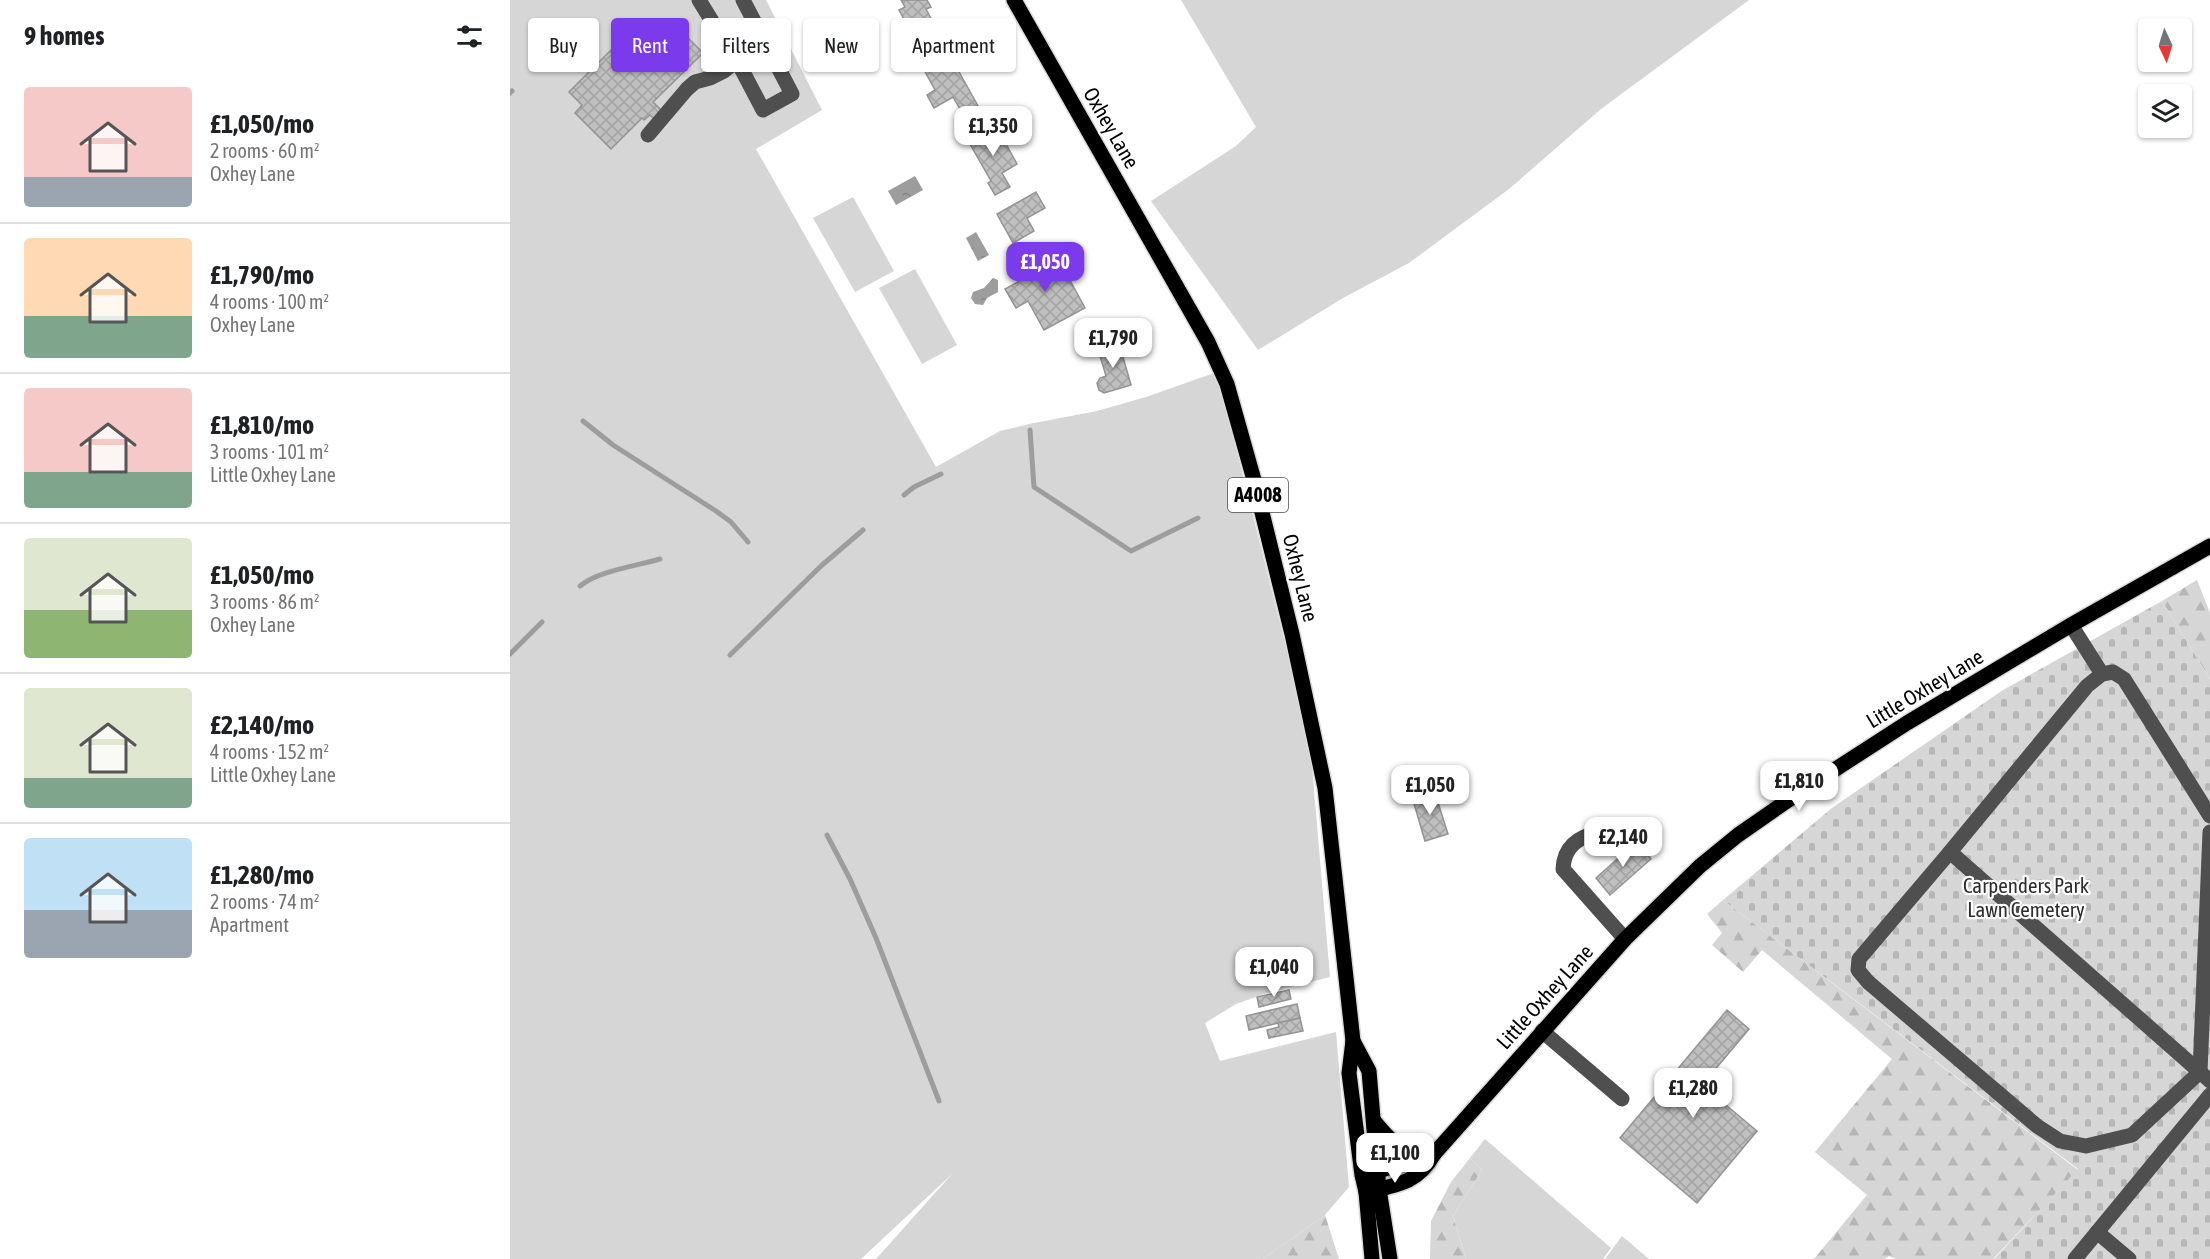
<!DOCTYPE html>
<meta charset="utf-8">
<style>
:root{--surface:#fff;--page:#f6f6f6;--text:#202124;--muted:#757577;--line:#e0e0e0;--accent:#7c3aed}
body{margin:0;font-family:"Asap Condensed",sans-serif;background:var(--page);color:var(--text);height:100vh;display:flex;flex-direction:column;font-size:22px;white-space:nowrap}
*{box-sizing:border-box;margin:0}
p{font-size:20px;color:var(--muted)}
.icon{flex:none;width:33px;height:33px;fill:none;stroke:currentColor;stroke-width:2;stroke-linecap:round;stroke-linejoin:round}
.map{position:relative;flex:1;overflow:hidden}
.sheet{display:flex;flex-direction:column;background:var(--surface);width:510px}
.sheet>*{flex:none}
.top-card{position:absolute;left:18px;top:18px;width:570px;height:54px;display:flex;gap:12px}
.needle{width:39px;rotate:176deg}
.tools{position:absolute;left:1628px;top:18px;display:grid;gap:12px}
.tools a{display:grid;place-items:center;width:54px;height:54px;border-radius:6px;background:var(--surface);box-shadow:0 2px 4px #0004;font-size:30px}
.price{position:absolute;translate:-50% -51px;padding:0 14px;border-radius:12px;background:#fff;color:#222;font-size:20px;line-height:39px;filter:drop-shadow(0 2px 3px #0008)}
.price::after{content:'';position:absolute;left:50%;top:36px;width:18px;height:14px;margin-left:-9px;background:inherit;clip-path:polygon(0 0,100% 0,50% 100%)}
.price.on{background:var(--accent);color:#fff}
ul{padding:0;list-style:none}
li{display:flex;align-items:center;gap:18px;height:150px;padding:0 24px}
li+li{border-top:2px solid var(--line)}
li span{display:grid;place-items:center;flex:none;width:168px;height:120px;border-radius:6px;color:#555}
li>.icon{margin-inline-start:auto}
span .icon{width:72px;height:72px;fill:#fffc;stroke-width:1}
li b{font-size:26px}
h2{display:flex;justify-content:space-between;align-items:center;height:72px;padding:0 24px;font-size:26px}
.chip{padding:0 21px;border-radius:6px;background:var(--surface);box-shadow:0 2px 4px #0004;font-size:21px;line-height:54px}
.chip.on{background:var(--accent);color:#fff}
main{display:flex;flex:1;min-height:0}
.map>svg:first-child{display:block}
</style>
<main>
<section class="sheet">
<h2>9 homes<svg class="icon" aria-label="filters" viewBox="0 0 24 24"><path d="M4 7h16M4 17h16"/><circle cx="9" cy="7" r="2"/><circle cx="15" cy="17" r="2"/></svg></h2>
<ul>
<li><span style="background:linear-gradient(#f6c9c9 75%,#9aa5b1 0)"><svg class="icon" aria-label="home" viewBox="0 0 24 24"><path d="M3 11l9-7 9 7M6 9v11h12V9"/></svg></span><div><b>£1,050/mo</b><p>2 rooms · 60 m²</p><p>Oxhey Lane</p></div></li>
<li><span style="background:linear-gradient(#ffd9b3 65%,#7fa58c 0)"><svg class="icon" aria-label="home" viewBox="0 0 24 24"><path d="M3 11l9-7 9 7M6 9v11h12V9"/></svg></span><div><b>£1,790/mo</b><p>4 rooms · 100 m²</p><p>Oxhey Lane</p></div></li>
<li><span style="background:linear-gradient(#f6c9c9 70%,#7fa58c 0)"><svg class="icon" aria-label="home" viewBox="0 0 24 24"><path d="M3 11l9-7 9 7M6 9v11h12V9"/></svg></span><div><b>£1,810/mo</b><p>3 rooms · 101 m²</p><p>Little Oxhey Lane</p></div></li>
<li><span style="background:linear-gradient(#dfe7d0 60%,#8fb573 0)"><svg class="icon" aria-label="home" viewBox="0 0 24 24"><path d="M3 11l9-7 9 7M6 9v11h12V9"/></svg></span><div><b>£1,050/mo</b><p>3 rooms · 86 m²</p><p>Oxhey Lane</p></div></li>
<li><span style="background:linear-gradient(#dfe7d0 75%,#7fa58c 0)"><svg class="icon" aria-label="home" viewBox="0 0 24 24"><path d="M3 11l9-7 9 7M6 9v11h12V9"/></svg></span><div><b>£2,140/mo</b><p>4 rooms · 152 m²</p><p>Little Oxhey Lane</p></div></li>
<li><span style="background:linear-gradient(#bfe0f5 60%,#9aa5b1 0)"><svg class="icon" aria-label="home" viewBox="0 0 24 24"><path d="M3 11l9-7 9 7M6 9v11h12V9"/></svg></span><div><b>£1,280/mo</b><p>2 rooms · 74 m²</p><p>Apartment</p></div></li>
</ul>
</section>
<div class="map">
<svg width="1700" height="1259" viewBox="0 0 1700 1259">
<defs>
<pattern id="forest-firs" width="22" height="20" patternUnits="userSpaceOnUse" patternTransform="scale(1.5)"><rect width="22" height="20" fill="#d6d6d6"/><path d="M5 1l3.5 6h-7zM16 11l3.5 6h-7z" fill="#b6b6b6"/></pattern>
<pattern id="cemetery-stones" width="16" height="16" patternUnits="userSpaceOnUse" patternTransform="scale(1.5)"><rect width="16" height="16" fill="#d6d6d6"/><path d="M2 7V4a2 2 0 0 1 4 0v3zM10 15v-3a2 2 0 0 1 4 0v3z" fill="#b6b6b6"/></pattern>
<pattern id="water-ripples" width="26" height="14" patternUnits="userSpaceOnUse" patternTransform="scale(1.5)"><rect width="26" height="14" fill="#9d9d9d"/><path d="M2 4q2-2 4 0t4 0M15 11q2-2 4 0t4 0" fill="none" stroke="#858585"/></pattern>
<pattern id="building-cross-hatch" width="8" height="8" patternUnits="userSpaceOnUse" patternTransform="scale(1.5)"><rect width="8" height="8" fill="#bfbfbf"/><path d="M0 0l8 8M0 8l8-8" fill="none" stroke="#a2a2a2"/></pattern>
</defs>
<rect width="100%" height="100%" fill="#fff"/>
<g fill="#d6d6d6">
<polygon points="0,0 256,0 312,110 246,149 426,467 490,431 519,424 587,411 636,397 707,372 800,743 820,977 757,993 726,1004 695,1023 710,1061 826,1032 839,1187 815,1215 753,1259 366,1259 442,1174 351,1259 0,1259"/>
<polygon points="671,0 1239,0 1091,109 999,189 899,263 833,298 748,350 641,201 726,146 746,127"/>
<polygon points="343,197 384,271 345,292 303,218"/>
<polygon points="405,269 447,345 412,364 369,288"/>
<polygon points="975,1139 1101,1248 1093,1259 956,1259 943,1216 972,1170 960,1158"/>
<polygon points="1112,1236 1139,1259 1095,1259"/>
</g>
<g fill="url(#forest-firs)">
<polygon points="1687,580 1700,613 1700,679 1652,601"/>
<polygon points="1213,900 1568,1170 1483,1259 1386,1259 1379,1256 1375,1259 1304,1259 1357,1195 1305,1152 1382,1059 1252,950 1233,972 1202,945 1212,933 1197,914"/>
<polygon points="960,1158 972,1170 943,1216 956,1259 920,1259 921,1221 941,1182"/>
<polygon points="815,1215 829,1259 753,1259"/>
</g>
<polygon fill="url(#cemetery-stones)" points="1652,601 1700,679 1700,1259 1484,1259 1568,1169 1213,900 1322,808 1493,690"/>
<g fill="url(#water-ripples)">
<polygon points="405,176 413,190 386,205 378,191"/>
<polygon points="466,232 479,255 468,261 456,238"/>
<polygon points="483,278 488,280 488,292 477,298 473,305 465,304 461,298 463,292 474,288"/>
</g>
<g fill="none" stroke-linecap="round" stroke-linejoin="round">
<g stroke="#9d9d9d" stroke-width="5">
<polyline points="0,93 2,91"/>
<polyline points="73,421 103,445 206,511 221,522 238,542"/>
<polyline points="520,430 524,487 621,551 688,518"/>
<polyline points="394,495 404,487 431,474"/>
<path d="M70 586C88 571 126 566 150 559"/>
<polyline points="0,654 32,622"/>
<polyline points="220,655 311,566 353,530"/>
<polyline points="317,835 340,879 366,938 429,1101"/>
</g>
</g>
<g fill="url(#building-cross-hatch)" stroke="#939393" stroke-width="1.5">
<polygon points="391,0 417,0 421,7 416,9 425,26 404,37 389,10 395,7"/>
<polygon points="168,28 193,53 143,102 152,111 144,119 140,115 134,120 132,118 101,149 65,113 72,105 59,92 105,46 118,59 126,56 129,60 136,53 139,56"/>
<polygon points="433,43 468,106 453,114 443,97 424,108 417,95 425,90 407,57"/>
<polygon points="477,126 484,138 491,135 507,164 492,173 500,187 485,195 478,183 481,181 456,137"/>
<polygon points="526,192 535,208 517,218 524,231 503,243 487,214"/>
<polygon points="521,260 529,274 550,262 575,308 534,330 518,301 506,308 495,289 508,282 502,270"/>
<polygon points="609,343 621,385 594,393 589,390 587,383 590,378 596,376 588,349"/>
<polygon points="924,790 938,834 915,841 902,797"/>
<polygon points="1126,842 1141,859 1100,895 1086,878"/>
<polygon points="779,990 781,999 749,1007 747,997"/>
<polygon points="787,1004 790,1018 739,1030 736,1016"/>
<polygon points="1217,1010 1239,1029 1192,1085 1247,1131 1187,1203 1110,1138"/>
<polygon points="790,1018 793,1031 759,1038 757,1030 769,1027 768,1023"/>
</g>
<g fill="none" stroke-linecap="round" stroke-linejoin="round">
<g stroke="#dbdbdb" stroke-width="18">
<g id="major">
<polyline points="504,0 698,342 717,384 744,480 782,634 815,788 843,1041 839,1073 852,1175 856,1192 862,1259"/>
<polyline points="843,1041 859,1071 869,1189 880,1259"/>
<path d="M864 1121C877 1137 889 1149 908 1159"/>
<polyline points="858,1174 924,1154"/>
<path d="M856 1192C887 1185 907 1184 924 1154L1115 939 1190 866 1228 835 1287 794 1397 723 1561 625 1700 546"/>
</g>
</g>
<g stroke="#4f4f4f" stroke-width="15">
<polyline points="189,0 232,70 253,110 282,94 233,0"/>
<polyline points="216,45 247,26"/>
<polyline points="138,135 177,89 185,82 200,78 214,71 226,61"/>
<polyline points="1561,625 1592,674"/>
<path d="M1091 832C1069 836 1054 846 1053 869L1115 939"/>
<polyline points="1440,852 1349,959 1348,970 1358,982 1527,1126 1550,1141 1576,1146 1622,1135 1690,1072 1700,1081"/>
<polyline points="1032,1031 1112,1099"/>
<polyline points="1690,1072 1440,852 1577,686 1592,674 1603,672 1614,679 1700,816"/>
<polyline points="1690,1072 1700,832"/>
<polyline points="1587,1232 1619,1259"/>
<polyline points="1565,1259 1700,1095"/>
</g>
<use href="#major" stroke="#000" stroke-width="15"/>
</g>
<g text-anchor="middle" stroke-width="4.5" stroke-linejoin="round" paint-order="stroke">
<rect fill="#fff" stroke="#4c4c4c" stroke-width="1.5" x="718" y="478" width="60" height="34" rx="4.5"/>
<g font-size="20" font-weight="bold" fill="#000">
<text x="748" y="502">A4008</text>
</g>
<g font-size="21" fill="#000" stroke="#fff">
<text transform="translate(601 128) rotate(60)" y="7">Oxhey Lane</text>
<text transform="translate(790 578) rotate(76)" y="7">Oxhey Lane</text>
<text transform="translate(1415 689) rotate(-31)" y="7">Little Oxhey Lane</text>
<text transform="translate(1035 997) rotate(-48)" y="7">Little Oxhey Lane</text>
</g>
<g font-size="21" fill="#2d2d2d" stroke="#fff">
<text x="1516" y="893">Carpenders Park<tspan x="1516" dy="24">Lawn Cemetery</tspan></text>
</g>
</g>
</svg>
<div class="tools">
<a><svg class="needle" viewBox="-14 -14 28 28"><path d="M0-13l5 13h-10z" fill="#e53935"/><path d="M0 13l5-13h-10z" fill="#757577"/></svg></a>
<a><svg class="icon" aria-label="layers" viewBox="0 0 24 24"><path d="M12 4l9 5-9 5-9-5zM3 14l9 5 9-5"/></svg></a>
</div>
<b class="price" style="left:483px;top:157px">£1,350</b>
<b class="price on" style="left:535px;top:293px">£1,050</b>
<b class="price" style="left:603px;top:369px">£1,790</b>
<b class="price" style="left:1289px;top:812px">£1,810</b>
<b class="price" style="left:920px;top:816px">£1,050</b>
<b class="price" style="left:1113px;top:868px">£2,140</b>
<b class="price" style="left:764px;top:998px">£1,040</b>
<b class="price" style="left:1183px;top:1119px">£1,280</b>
<b class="price" style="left:885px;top:1184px">£1,100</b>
<div class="top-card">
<a class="chip">Buy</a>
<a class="chip on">Rent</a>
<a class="chip">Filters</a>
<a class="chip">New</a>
<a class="chip">Apartment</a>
</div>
</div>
</main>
